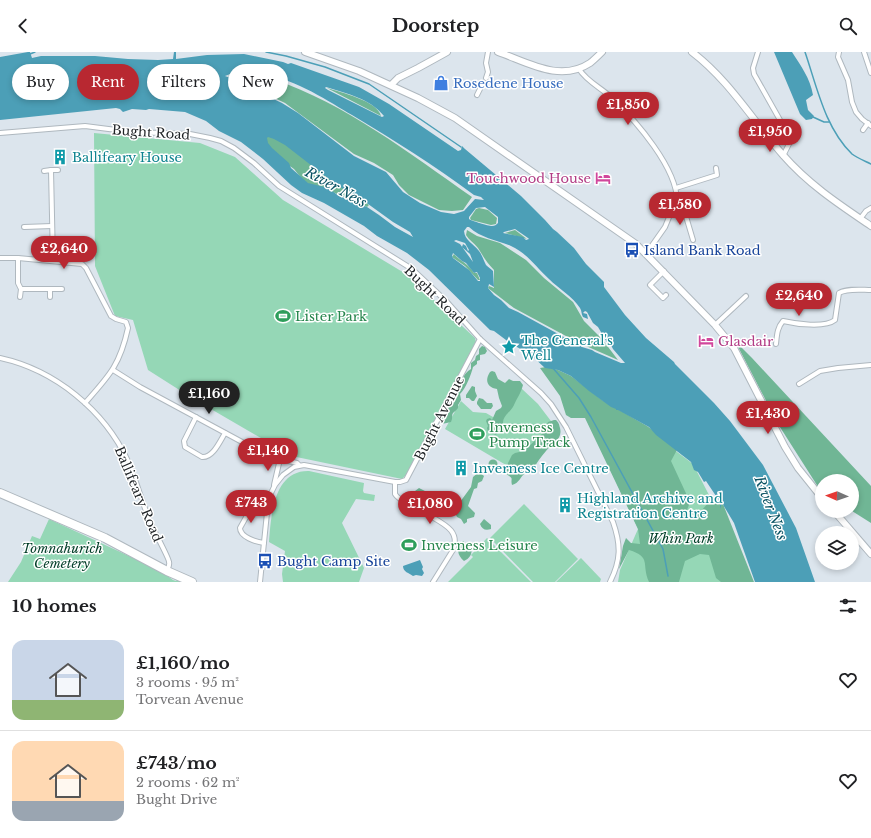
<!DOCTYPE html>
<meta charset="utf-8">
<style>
:root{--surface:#fff;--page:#f6f6f6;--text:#202124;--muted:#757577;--line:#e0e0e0;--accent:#b82831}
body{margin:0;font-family:"Libre Baskerville",serif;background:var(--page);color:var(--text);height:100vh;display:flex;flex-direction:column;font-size:15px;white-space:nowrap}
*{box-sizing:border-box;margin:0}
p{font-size:13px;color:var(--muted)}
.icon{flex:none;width:22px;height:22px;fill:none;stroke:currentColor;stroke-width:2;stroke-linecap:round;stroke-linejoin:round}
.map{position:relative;height:530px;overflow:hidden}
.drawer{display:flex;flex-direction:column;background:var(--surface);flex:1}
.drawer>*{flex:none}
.banner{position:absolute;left:12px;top:12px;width:400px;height:36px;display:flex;gap:8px}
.needle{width:26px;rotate:272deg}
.fabs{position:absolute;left:815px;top:422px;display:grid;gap:8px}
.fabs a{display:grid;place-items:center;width:44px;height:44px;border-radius:50%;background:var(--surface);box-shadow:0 2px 6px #0003;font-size:20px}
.price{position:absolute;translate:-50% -34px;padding:0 9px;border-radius:14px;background:var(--accent);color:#fff;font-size:13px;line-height:26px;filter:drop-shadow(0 1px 2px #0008)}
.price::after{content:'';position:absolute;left:50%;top:24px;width:12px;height:9px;margin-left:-6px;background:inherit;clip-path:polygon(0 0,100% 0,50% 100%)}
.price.selected{background:#222;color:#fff}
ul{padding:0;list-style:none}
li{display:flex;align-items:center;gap:12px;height:100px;padding:0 12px}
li+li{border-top:1px solid var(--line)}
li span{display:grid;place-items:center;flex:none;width:112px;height:80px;border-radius:12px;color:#555}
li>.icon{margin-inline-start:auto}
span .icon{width:48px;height:48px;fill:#fffc;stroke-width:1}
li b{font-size:17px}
h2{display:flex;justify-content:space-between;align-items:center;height:48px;padding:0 12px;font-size:17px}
.pill{padding:0 14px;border-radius:18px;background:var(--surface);box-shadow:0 2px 6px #0003;font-size:14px;line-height:36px}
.pill.selected{background:var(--accent);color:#fff}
header{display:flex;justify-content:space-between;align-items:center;height:52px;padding:0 12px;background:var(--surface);font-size:18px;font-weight:700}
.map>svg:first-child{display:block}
</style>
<header><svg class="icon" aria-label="back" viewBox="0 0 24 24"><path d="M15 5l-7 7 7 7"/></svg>Doorstep<svg class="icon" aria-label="search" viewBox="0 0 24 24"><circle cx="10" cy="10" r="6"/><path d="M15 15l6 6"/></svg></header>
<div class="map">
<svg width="871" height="530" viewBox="0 0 871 530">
<rect width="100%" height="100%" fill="#dce5ed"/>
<g fill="#95d7b6">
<polygon points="94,81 200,91 235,105 283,148 406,222 475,286 476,290 409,420 402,427 282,402 273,393 192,346 148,318 133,268 115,264 95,214"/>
<polygon points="521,336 538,352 554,373 523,401 506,413 445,377 461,349 473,360 486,361 500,369"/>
<polygon points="579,350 624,360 693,412 739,501 750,530 618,530 620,518 638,477"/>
<path d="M309 419 364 431 363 439 364 441 375 443 374 449 356 447 342 471 364 516 359 530H283L282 522 285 499 269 490C271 465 273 418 309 419Z"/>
<polygon points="524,452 578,507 555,530 533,530 490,486"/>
<polygon points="49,467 170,523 169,525 173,528 176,529 178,527 183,530 8,530 21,510 32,484 40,487"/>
<polygon points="487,486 531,530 448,530 473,505 471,503"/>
<polygon points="581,506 601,527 600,530 556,530"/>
</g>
<g fill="#70b695">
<polygon points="234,22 250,25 247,31 228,24"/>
<path d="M273 27C346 52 409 101 472 145L463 158 452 159 439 158 409 143 399 133 393 123 374 111 354 102 285 51 264 41 263 38V32Z"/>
<path d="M327 36C340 40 378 49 381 64Z"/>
<polygon points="267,84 278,85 304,102 369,153 367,155 328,138 314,136 302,127 294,117 287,112 265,90"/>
<polygon points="479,156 488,158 497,166 496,172 491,173 471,168 470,166 476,157"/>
<path d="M467 178 477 184 500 191 526 208 544 226 573 250 584 269 602 287 618 308 577 290 514 256 488 236 489 234 494 236V218C487 211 483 204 478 196 474 191 469 188 466 183Z"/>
<polygon points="515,178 527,187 505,181"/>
<path d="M454 202C460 209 469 212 474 221H477L480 228H478L465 214 452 205Z"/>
<polygon points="735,289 752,306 871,434 871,471 852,459 852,429 822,429 822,441 778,372"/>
<path d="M482 294 485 295 487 299 485 302 480 303V308L477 309V312L473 315C471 323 466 336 460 342L461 348 458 353V356C454 362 452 358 452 367L451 370 442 372 440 369 441 366C444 361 448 359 450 352L453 351V347L457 344C457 335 463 321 471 317V311L475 308 476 304 479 302V297Z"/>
<path d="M546 315 558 318 571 324 602 348 647 374 678 396 671 409 690 450 684 466 693 468 709 450 723 452 754 530H721L716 526 709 503 700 502 685 509 679 530H649C641 512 652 505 629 498L619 517 623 494 626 486 631 491 640 492 638 477 585 366H571L566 363 560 344 540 316Z"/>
<path d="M492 319 495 320 498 327 505 331 509 327 513 329H520L523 333C521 341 517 346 514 353 511 360 503 363 503 371L499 373 498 379 496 383 488 380 487 376 488 374 486 369 487 367 490 366 492 368 496 359 501 356 502 354 499 346 497 337C488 336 484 329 490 320Z"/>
<polygon points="472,334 475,335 475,339 477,344 474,349 472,349 469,346 466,346 466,343"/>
<polygon points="479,346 483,347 487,351 492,351 493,354 491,357 481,357 477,352 477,350"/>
<path d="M554 368H556C559 371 559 372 560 376 563 388 552 391 546 399 541 405 536 411 533 418 531 419 528 420 526 421 520 424 520 431 512 433 510 426 515 427 506 422L507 413 512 403 515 401 524 399 543 381 548 370Z"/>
<circle cx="493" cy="412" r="4.5"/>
<polygon points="479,420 484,424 482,429 478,431 477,436 474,437 468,454 475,461 474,465 467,467 467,470 464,472 461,467 457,465 455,461 458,455 460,450 471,435 473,425"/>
<polygon points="419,436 425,439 423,442 420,443 418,446 415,446 415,439"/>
<path d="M484 467 491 473V477C485 479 482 477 480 472Z"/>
<path d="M463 489 464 490V496L465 498 471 496C473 502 469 507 464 509 457 503 456 496 463 489Z"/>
</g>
<g fill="#4c9fb7" fill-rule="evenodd">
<path d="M28 0H30L32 6 41 4H95L128 7 158 8 173 7 174 0H176V7L207 3 244 2 283 10 288 12 291 11 359 35 389 52 458 99 461 98 462 94 465 97 521 144 545 168 553 177 557 180 574 196 586 212 604 230V235L625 263 646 286 674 310 675 312 714 351 730 369 763 413 796 476 815 530H755L734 471 722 451 720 457V450L706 429 704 430 698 420 694 418 691 410 656 383 649 375 618 358H616V357L611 355 589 339 571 324 558 318 545 316 531 303 510 291 494 279 490 278 429 218 407 201 377 184 364 174 324 151 302 141 291 133 263 107 241 90 219 79 206 69 185 60 149 57 146 58 132 57 123 60 120 57 116 56 0 68V5ZM233 21 250 23 252 25 249 31 247 32 225 24ZM267 25C291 24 331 51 352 63 394 88 435 114 474 143L481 145 484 148 475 147 464 159 454 162 441 160 420 151 403 140 386 120 354 104 298 61 282 51 267 44 255 36V34ZM326 35C348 42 369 46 384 64L382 65 328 38 325 36ZM268 85 274 87 285 93 334 131 345 138 357 144 393 170 410 180 413 185 395 175 379 163 367 155 339 144 328 136 308 131 291 116 289 111 272 96 268 91 267 86ZM485 155 498 165V171C496 173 495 174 492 174 488 174 472 169 469 167V165L476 156ZM467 175H469C481 186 496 188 511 194 529 203 535 214 549 227 558 236 573 245 580 256 582 259 581 262 583 265L588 267 587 262 583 261 585 259 587 260 593 271 598 275 608 292 610 291 613 297 625 311H621L595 300 592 298 582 295 518 260 509 256 501 248 494 243 488 236 489 232 494 235 493 219C491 217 488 215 486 213 484 209 482 203 479 199 473 191 465 189 464 179ZM515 177 528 186 529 187 526 188 523 185 503 181 504 180ZM456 188 465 191 469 198 468 199 466 194 463 192 462 195 470 202 473 210 460 192 454 189ZM453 201 462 209 466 211 474 221 477 220 480 226V229H478L469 218 453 206 452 204Z"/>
<path d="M774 0H792C801 14 810 26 813 43L806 48 808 58 814 64 812 67 806 68 800 62Z"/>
<path d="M420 508 423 515 422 517 424 521 422 524 416 523 413 524C409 521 403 520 403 514Z"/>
</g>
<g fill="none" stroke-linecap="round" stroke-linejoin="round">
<g stroke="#4c9fb7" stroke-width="1.5">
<polyline points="266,0 286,4 325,15 369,32 461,95"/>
<path d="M805 0C817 35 825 76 852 102 857 106 865 109 871 112"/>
<polyline points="30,2 35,0"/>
<polyline points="813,65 824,70 829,70"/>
<polyline points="552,315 579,346 591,365 663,497 668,524"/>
</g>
<g stroke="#afb8bf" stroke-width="6">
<g id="street">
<polyline points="758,0 753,16 754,22 789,84 789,92 783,104"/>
<polyline points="839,0 838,5 848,28 852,50 856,60 862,67 871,74"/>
<polyline points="864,0 871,21"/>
<path d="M579 17C587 30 602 36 613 47 636 69 677 116 677 149L674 153 665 175 646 202"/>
<polyline points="486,26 488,20 486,11 488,0"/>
<polyline points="477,43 483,31"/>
<polyline points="863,78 868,71"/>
<path d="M0 81 85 74 132 80 190 82 210 86 221 89 234 96 254 111 279 134 412 217 447 250 480 287 541 341 551 352 566 375 613 470C621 493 621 508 610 530"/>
<polyline points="51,118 58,118"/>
<polyline points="44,119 51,118 53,209"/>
<polyline points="676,136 717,123 716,116"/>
<polyline points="677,149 682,151 693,188"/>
<polyline points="860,167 866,159 871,156"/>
<polyline points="24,175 52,174"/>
<path d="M0 206H18L82 212 86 216 111 264 116 267 126 270 128 276C120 313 109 324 85 351"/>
<polyline points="18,206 18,231 21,237 62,237"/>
<polyline points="664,219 650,233 663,246 666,243"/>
<polyline points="20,245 21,237"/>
<polyline points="50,245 50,237"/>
<polyline points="715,273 746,244"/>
<path d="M776 292C777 283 777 276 783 269 796 272 825 276 835 268L839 241C847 236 862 238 871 238"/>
<path d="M0 306C55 318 104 358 128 409 137 430 142 451 151 472 154 479 169 506 169 510 170 513 168 516 167 519"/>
<polyline points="113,318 140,335 257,398 272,405 297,411 299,413"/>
<polyline points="799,332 820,319 838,316 871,313"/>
<path d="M196 365 184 389 185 395 202 405C213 406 220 389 225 381"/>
<path d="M395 430V442C399 449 407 449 413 453 420 456 426 461 432 465 446 473 460 480 453 498L433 530"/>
<polyline points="274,433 280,407"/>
<path d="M264 491C256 490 240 485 240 476L254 451 258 450 268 451"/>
<polyline points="260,530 268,451 270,443 275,433 283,423 294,415 304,413 395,430 400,430 406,428 480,287"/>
</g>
</g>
<g stroke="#afb8bf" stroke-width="8">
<g id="secondary">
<polyline points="305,0 359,19 418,46 455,66 636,192 715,273 734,296 785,395 798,416 822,446"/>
<path d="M498 0C527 10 560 31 590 11 594 8 598 4 602 0"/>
<path d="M692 0C729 28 753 69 783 103 808 132 840 153 871 174"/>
<polyline points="391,33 398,26 418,16 447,0"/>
<polyline points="834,459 871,502"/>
</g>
</g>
<g stroke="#afb8bf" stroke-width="10">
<polyline id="highway" points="0,441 105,486 167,519 192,530"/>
</g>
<use href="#street" stroke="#fff" stroke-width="4"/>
<use href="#secondary" stroke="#fff" stroke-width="6"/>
<use href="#highway" stroke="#fff" stroke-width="8"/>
</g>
<defs>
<g id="shop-bare" transform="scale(1.2)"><path d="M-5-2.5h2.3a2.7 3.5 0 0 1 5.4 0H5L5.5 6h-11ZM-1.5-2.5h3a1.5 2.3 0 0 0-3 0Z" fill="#3f7fe0" stroke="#fff" stroke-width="2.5" paint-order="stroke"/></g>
<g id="building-bare" transform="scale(1.2)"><path d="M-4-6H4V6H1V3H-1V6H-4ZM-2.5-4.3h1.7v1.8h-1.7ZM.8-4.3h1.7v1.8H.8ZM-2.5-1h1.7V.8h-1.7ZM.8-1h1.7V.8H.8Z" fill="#0f9aa8" stroke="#fff" stroke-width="2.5" paint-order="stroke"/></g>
<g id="hotel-bare" transform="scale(1.2)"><path d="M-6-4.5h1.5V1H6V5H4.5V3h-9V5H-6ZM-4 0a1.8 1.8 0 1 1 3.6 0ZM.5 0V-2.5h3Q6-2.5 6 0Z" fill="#d1479c" stroke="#fff" stroke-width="2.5" paint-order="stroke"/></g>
<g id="bus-bare" transform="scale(1.2)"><path d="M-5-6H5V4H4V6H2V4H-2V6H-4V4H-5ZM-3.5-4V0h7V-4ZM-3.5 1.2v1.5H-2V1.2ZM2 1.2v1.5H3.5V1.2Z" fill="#1a4fb4" stroke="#fff" stroke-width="2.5" paint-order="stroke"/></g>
<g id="stadium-bare" transform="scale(1.2)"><path d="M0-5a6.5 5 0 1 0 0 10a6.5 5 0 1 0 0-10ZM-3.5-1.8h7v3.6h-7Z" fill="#2e9e5b" stroke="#fff" stroke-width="2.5" paint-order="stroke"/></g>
<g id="sight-bare" transform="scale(1.2)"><path d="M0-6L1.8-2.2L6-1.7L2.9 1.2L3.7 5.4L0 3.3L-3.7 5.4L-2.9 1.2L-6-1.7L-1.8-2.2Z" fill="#0f9aa8" stroke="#fff" stroke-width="2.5" paint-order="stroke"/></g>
</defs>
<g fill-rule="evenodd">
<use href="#shop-bare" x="441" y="31"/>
<use href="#building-bare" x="60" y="105"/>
<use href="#hotel-bare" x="603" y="126"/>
<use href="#bus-bare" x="632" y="198"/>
<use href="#stadium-bare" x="283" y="264"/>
<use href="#hotel-bare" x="706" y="289"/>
<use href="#sight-bare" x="509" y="295"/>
<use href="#stadium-bare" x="477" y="382"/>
<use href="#building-bare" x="461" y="416"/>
<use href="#building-bare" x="565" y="453"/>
<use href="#stadium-bare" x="409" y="493"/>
<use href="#bus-bare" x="265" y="509"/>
</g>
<g text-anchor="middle" stroke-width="3" stroke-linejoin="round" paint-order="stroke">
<g font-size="13" fill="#366cbe" stroke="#fff" text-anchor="start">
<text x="453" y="36">Rosedene House</text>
</g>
<g font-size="13" fill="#1e2225" stroke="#fff">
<text transform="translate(151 80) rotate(4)" y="5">Bught Road</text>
<text transform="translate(435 243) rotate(44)" y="5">Bught Road</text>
<text transform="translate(439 366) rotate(-63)" y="5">Bught Avenue</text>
<text transform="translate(139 442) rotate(67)" y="5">Ballifeary Road</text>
</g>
<g font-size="13" fill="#0d838f" stroke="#fff" text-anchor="start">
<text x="72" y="110">Ballifeary House</text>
<text x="521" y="293">The General's<tspan x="521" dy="15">Well</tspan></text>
<text x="473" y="421">Inverness Ice Centre</text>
<text x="577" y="451">Highland Archive and<tspan x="577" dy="15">Registration Centre</tspan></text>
</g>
<g font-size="13" fill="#b23c85" stroke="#fff" text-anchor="end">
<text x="591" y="131">Touchwood House</text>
<text x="718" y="294" text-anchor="start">Glasdair</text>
</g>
<g font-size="13" fill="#164399" stroke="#fff" text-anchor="start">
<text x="644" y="203">Island Bank Road</text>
<text x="277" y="514">Bught Camp Site</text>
</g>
<g font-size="13" fill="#27864d" stroke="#fff" text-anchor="start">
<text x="295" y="269">Lister Park</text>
<text x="489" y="380">Inverness<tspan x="489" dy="15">Pump Track</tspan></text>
<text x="421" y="498">Inverness Leisure</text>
</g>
<g font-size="13" font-style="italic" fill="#003d27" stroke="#fff">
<text x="681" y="491">Whin Park</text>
<text x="62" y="501">Tomnahurich<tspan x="62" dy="15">Cemetery</tspan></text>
</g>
<g font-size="14" font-style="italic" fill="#095263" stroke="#fff">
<text transform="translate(336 135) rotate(29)" y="5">River Ness</text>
<text transform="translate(771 456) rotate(69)" y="5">River Ness</text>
</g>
</g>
</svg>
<div class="fabs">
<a><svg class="needle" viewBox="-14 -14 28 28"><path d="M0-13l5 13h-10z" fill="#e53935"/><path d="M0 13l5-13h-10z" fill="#757577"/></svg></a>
<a><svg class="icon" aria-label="layers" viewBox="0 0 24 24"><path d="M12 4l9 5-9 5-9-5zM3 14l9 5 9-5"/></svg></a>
</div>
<b class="price" style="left:628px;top:74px">£1,850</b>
<b class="price" style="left:770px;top:101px">£1,950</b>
<b class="price" style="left:680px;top:174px">£1,580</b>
<b class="price" style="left:64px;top:218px">£2,640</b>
<b class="price" style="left:799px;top:265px">£2,640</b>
<b class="price selected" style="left:209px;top:363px">£1,160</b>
<b class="price" style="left:768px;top:383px">£1,430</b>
<b class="price" style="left:268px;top:420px">£1,140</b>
<b class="price" style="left:251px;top:472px">£743</b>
<b class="price" style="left:430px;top:473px">£1,080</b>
<div class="banner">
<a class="pill">Buy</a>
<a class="pill selected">Rent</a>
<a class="pill">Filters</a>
<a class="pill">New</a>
</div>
</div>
<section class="drawer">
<h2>10 homes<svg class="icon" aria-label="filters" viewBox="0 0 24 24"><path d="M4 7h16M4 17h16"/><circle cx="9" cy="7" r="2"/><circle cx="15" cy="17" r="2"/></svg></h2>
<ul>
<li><span style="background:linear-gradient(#c9d6e8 75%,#8fb573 0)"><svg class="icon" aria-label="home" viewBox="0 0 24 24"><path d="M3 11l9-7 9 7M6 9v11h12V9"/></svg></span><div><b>£1,160/mo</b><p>3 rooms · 95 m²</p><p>Torvean Avenue</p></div><svg class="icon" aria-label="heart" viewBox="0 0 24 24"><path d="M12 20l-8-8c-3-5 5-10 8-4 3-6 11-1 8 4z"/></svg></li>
<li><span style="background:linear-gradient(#ffd9b3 75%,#9aa5b1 0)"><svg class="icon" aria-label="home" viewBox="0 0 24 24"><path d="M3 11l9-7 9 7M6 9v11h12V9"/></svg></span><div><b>£743/mo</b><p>2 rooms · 62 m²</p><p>Bught Drive</p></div><svg class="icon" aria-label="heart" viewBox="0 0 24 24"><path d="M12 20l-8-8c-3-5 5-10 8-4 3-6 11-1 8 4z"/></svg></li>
</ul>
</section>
